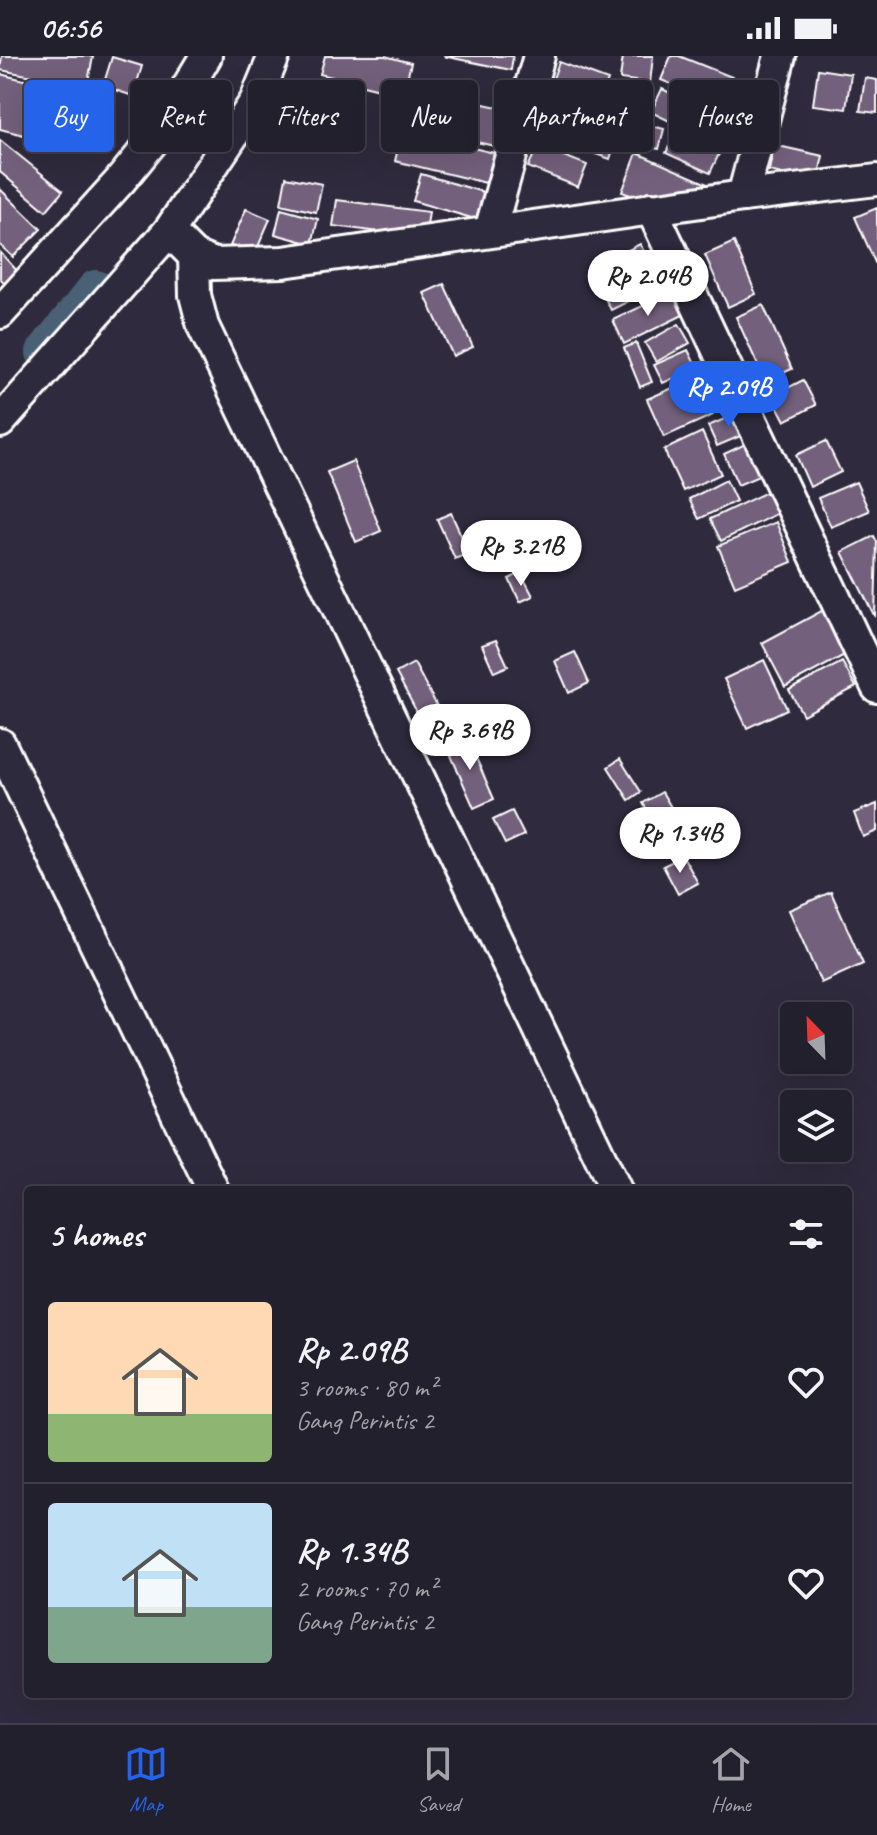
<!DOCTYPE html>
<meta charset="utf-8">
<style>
:root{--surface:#23202e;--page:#2b2836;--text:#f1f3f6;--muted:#a3a3aa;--line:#403e4a;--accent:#2563eb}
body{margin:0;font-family:Caveat,sans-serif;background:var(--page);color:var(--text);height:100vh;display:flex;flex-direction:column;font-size:30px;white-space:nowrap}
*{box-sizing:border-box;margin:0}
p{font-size:26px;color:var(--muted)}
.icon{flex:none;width:44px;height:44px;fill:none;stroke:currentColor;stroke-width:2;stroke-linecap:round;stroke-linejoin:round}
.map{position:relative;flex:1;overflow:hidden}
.sheet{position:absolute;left:24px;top:1130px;width:828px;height:512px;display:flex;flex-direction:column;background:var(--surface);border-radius:8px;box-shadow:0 8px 32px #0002,0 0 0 2px var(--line)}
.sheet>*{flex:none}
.guide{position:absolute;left:24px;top:24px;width:830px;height:72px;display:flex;gap:16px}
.needle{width:52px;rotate:337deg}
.fabs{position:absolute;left:780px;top:946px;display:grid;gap:16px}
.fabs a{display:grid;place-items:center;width:72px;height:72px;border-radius:8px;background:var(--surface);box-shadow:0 8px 32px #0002,0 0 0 2px var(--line);font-size:40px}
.price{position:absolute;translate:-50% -68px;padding:0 18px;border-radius:28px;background:#fff;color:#222;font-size:26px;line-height:52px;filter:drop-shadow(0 2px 4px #0008)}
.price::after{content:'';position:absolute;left:50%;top:48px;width:24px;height:18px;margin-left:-12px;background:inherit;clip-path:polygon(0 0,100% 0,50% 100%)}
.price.active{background:var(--accent);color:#fff}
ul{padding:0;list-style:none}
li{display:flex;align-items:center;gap:24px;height:200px;padding:0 24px}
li+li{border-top:2px solid var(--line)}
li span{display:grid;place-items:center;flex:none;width:224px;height:160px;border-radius:8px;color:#555}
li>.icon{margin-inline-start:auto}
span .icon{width:96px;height:96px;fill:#fffc;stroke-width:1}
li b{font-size:34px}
h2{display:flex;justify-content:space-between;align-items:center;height:96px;padding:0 24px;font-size:34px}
.pill{padding:0 28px;border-radius:8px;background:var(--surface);box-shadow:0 8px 32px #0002,0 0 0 2px var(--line);font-size:28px;line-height:72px}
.pill.active{background:var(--accent);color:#fff}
.status{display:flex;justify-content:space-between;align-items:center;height:56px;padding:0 40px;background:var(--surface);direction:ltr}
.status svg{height:22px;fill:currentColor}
.dock{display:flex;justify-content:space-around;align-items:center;height:112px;border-top:2px solid var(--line);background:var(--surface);font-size:22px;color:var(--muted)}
.dock a{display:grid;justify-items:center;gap:4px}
.dock .active{color:var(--accent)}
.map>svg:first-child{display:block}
</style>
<div class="status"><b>06:56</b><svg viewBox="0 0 49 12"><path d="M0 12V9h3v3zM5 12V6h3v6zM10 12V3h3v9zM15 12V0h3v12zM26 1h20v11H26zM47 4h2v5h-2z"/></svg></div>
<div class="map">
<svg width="877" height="1667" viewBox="0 0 877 1667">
<rect width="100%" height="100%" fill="#2f2a3d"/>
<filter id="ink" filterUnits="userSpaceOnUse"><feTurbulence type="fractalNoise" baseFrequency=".0125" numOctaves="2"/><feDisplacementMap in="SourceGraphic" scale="16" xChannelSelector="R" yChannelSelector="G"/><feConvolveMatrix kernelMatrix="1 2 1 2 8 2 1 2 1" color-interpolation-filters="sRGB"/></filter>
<g filter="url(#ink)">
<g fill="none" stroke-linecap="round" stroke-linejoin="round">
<polyline stroke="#4a6074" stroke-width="38" points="45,296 96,233"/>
</g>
<g fill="#73617b" stroke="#fff" stroke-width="2">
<polygon points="2,0 89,0 93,1 87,30 0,14"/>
<polygon points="325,0 385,0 411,7 403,39 320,18"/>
<polygon points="443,0 513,0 511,14"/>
<polygon points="623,0 653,0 650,27 620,23"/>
<polygon points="671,0 679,0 742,25 730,52 661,24"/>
<polygon points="112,1 142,10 133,40 103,30"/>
<polygon points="559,6 608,24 599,49 550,31"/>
<polygon points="818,13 851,18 846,53 813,49"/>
<polygon points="0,18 80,38 67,90 0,73"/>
<polygon points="865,22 877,24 877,57 860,55"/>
<polygon points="618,29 640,36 631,66 609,59"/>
<polygon points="541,31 581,49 577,59 536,42"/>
<polygon points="662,33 732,66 721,90 651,56"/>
<polygon points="418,34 507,53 499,91 409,71"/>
<polygon points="546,54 583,68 575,92 537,79"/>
<polygon points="587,65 619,75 610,103 578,92"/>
<polygon points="644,68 664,73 659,93 638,88"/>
<polygon points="402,75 494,97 486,127 395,105"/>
<polygon points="675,77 719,98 710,117 666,97"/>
<polygon points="0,84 63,135 46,155 0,116"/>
<polygon points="774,89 823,100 817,126 769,115"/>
<polygon points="538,90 587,109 578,131 528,111"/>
<polygon points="637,97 712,130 650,146 622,136"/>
<polygon points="421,118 490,138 482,165 413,145"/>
<polygon points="286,121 322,128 316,156 281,148"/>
<polygon points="0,133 41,173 13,201 0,189"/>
<polygon points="337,144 429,156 425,182 333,170"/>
<polygon points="877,152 877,211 855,161"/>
<polygon points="246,153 270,163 254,200 230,190"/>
<polygon points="281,153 318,163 312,188 275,178"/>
<polygon points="734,186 756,238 728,251 705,199"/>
<polygon points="640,188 661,229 611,254 590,213"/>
<polygon points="0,196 18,216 5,228 0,222"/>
<polygon points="444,228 473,291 453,300 424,237"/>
<polygon points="672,236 683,259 624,288 613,264"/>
<polygon points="763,249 792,313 765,325 736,261"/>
<polygon points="679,268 690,287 656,306 645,287"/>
<polygon points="636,287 652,326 640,331 624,292"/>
<polygon points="688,294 697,312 663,327 654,309"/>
<polygon points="696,322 713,359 664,381 647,343"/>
<polygon points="803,324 816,349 785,365 772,340"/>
<polygon points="741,356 750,376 717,390 708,370"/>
<polygon points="702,376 721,418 683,435 664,394"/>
<polygon points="754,384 768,416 738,429 724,398"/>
<polygon points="826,385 841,416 810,431 796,399"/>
<polygon points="353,405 381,475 356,486 327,416"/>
<polygon points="726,424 736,445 699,463 689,443"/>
<polygon points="856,426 869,455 831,471 818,442"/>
<polygon points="773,433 784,454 721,485 710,463"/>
<polygon points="451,457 469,497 455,503 437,463"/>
<polygon points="776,466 792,506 735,530 718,490"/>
<polygon points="874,480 877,486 875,561 842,496"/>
<polygon points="521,517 533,540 520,546 509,523"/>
<polygon points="829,551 852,595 785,631 762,587"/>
<polygon points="496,584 508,610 494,616 482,589"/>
<polygon points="575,596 589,627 569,637 555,605"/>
<polygon points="764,604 787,653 747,672 724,623"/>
<polygon points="842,606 856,631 803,659 789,634"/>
<polygon points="414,607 438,652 420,662 396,617"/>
<polygon points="466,679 494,743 474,752 446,688"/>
<polygon points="620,703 641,736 629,744 608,711"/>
<polygon points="662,736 685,775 666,786 643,747"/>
<polygon points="877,748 877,775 863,781 854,757"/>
<polygon points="512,755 524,779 505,788 493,764"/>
<polygon points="683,800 698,827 678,838 663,810"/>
<polygon points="831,836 863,908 821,927 789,854"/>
</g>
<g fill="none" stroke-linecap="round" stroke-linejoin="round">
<g stroke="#fff" stroke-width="36">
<g id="minor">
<polyline points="274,0 255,46 169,175 194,200 214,208 283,206 743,140 877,124"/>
<polyline points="743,140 780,0"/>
<polyline points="651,152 877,631"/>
<polyline points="490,175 539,0"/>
<polyline points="194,200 195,239 203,270 616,1134"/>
<polyline points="0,257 120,125 161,75 206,0"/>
<polyline points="0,366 169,175"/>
<polyline points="0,688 213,1134"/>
</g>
</g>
<use href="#minor" stroke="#2f2a3d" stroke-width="30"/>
</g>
</g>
</svg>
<div class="fabs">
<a><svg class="needle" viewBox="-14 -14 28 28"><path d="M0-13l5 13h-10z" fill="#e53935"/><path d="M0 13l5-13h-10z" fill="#a3a3aa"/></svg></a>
<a><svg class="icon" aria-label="layers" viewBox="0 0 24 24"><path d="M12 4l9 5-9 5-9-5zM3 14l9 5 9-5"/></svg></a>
</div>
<b class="price" style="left:648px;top:262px">Rp 2.04B</b>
<b class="price active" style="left:729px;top:373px">Rp 2.09B</b>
<b class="price" style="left:521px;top:532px">Rp 3.21B</b>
<b class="price" style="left:470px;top:716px">Rp 3.69B</b>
<b class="price" style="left:680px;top:819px">Rp 1.34B</b>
<div class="guide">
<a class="pill active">Buy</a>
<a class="pill">Rent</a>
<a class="pill">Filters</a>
<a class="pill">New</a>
<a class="pill">Apartment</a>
<a class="pill">House</a>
</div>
<section class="sheet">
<h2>5 homes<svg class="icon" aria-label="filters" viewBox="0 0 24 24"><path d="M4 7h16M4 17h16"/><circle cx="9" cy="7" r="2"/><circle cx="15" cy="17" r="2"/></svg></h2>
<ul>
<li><span style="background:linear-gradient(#ffd9b3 70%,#8fb573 0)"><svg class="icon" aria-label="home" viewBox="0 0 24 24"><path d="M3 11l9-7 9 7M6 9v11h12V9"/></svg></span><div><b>Rp 2.09B</b><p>3 rooms · 80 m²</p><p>Gang Perintis 2</p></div><svg class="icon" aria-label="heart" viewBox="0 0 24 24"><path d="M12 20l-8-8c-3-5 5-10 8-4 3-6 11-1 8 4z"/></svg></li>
<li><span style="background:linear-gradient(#bfe0f5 65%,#7fa58c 0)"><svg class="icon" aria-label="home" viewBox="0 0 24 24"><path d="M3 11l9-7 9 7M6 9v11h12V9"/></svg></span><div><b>Rp 1.34B</b><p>2 rooms · 70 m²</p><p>Gang Perintis 2</p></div><svg class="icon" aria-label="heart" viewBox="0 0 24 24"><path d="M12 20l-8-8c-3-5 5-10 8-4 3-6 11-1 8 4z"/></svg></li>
</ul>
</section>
</div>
<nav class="dock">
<a class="active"><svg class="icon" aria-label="map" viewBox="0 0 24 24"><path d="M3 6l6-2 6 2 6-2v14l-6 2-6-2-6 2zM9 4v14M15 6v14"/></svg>Map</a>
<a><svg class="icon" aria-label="saved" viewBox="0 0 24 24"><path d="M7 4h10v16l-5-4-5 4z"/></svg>Saved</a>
<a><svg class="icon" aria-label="home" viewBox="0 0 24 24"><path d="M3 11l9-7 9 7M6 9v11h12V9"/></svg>Home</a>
</nav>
